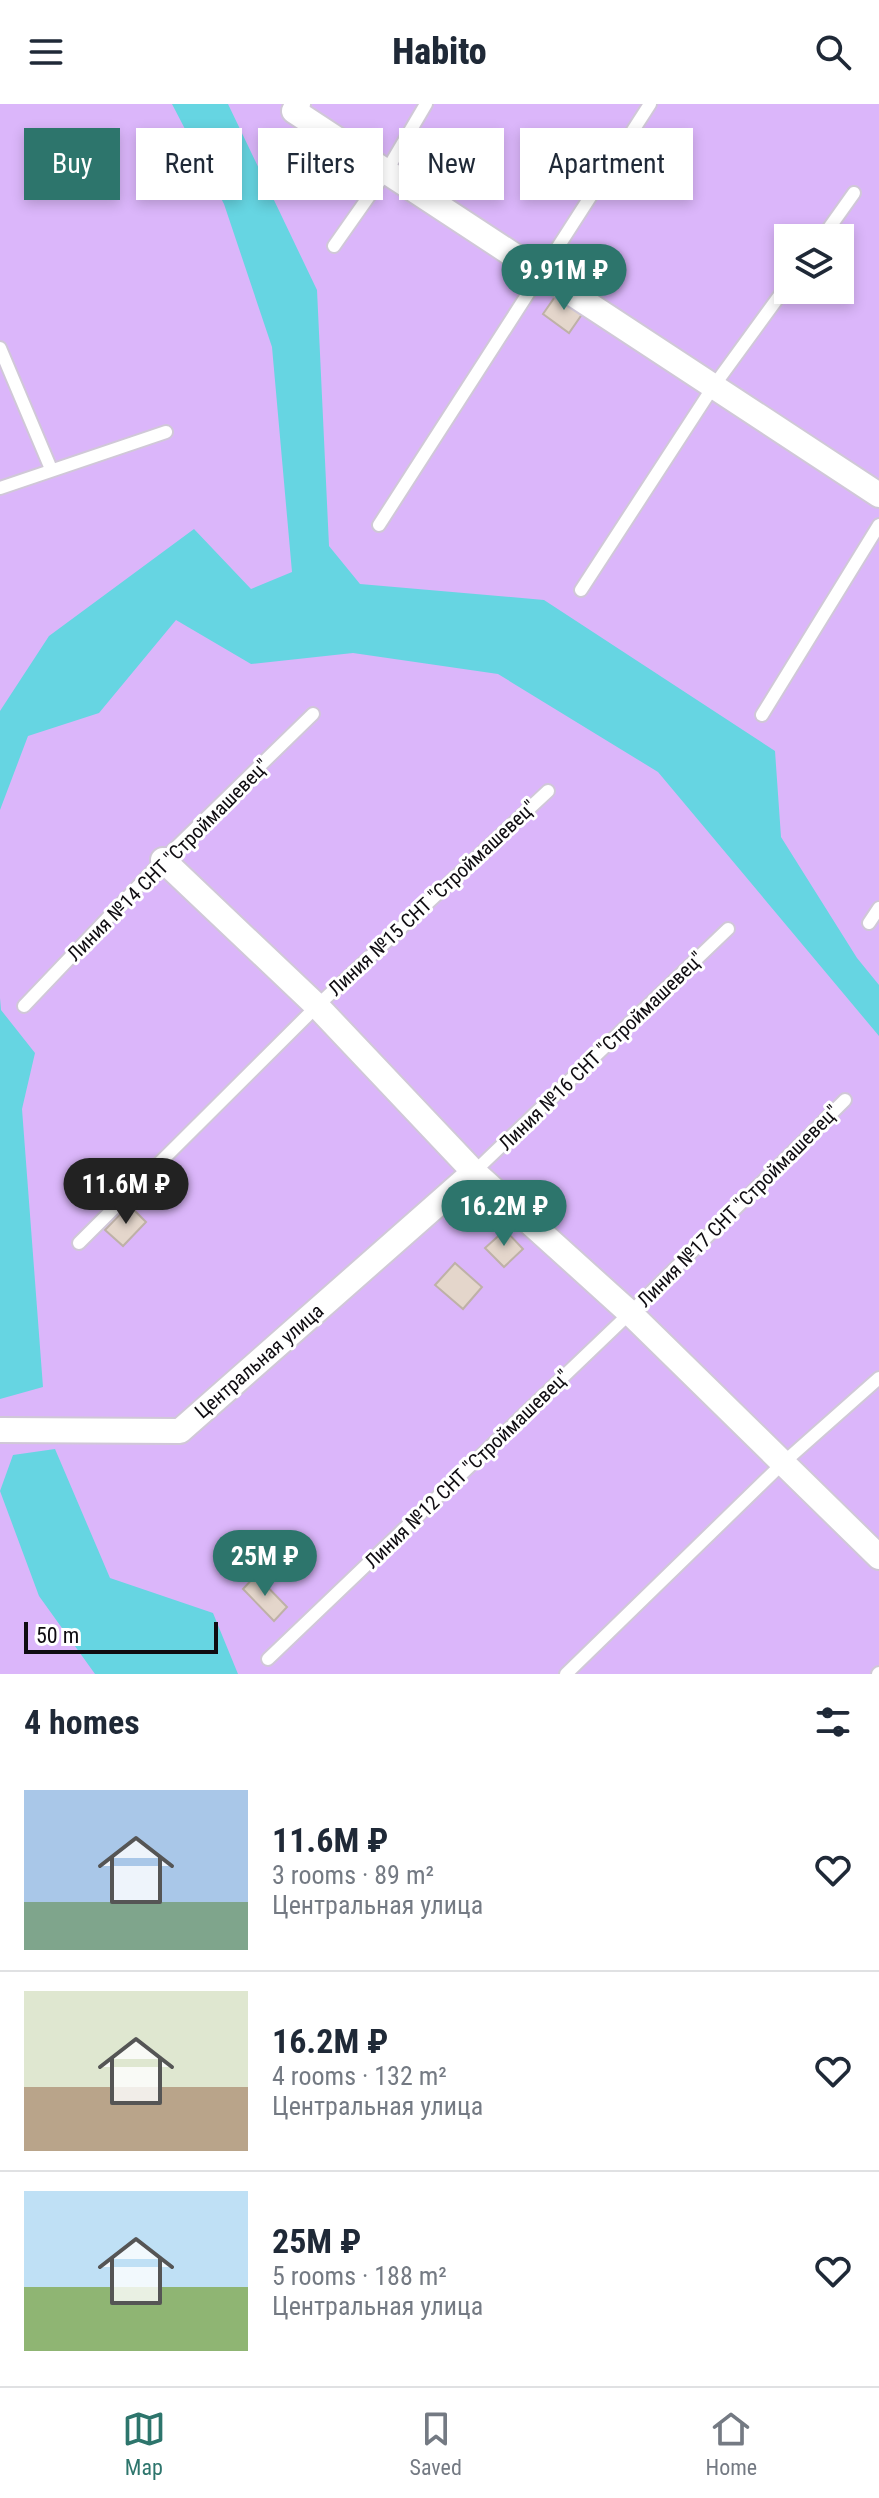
<!DOCTYPE html>
<meta charset="utf-8">
<style>
:root{--surface:#fff;--page:#f2f2f3;--text:#1f2937;--muted:#747a83;--line:#e0e1e3;--accent:#2d756c}
body{margin:0;font-family:"Roboto Condensed",sans-serif;background:var(--page);color:var(--text);height:100vh;display:flex;flex-direction:column;font-size:30px;white-space:nowrap}
*{box-sizing:border-box;margin:0}
p{font-size:26px;color:var(--muted)}
.icon{flex:none;width:44px;height:44px;fill:none;stroke:currentColor;stroke-width:2;stroke-linecap:round;stroke-linejoin:round}
.map{position:relative;height:1570px;overflow:hidden}
.side{display:flex;flex-direction:column;background:var(--surface);flex:1}
.side>*{flex:none}
.hud{position:absolute;left:24px;top:24px;width:832px;height:72px;display:flex;gap:16px}
.controls{position:absolute;left:774px;top:120px;display:grid;gap:16px}
.controls a{display:grid;place-items:center;width:80px;height:80px;border-radius:0px;background:var(--surface);box-shadow:0 4px 12px #0003;font-size:40px}
.scale{position:absolute;left:24px;bottom:20px;width:194px;box-sizing:border-box;padding-left:8px;border:4px solid #0f0c11;border-top:0;font-size:22px;line-height:28px;white-space:nowrap;color:#0f0c11;-webkit-text-stroke:6px #fff;paint-order:stroke}
.price{position:absolute;translate:-50% -68px;padding:0 18px;border-radius:28px;background:var(--accent);color:#fff;font-size:26px;line-height:52px;filter:drop-shadow(0 2px 4px #0008)}
.price::after{content:'';position:absolute;left:50%;top:48px;width:24px;height:18px;margin-left:-12px;background:inherit;clip-path:polygon(0 0,100% 0,50% 100%)}
.price.active{background:#222;color:#fff}
ul{padding:0;list-style:none}
li{display:flex;align-items:center;gap:24px;height:200px;padding:0 24px}
li+li{border-top:2px solid var(--line)}
li span{display:grid;place-items:center;flex:none;width:224px;height:160px;border-radius:0px;color:#555}
li>.icon{margin-inline-start:auto}
span .icon{width:96px;height:96px;fill:#fffc;stroke-width:1}
li b{font-size:34px}
h2{display:flex;justify-content:space-between;align-items:center;height:96px;padding:0 24px;font-size:34px}
.pill{padding:0 28px;border-radius:0px;background:var(--surface);box-shadow:0 4px 12px #0003;font-size:28px;line-height:72px}
.pill.active{background:var(--accent);color:#fff}
header{display:flex;justify-content:space-between;align-items:center;height:104px;padding:0 24px;background:var(--surface);font-size:36px;font-weight:800}
.tabs{display:flex;justify-content:space-around;align-items:center;height:112px;border-top:2px solid var(--line);background:var(--surface);font-size:22px;color:var(--muted)}
.tabs a{display:grid;justify-items:center;gap:4px}
.tabs .active{color:var(--accent)}
.map>svg:first-child{display:block}
</style>
<header><svg class="icon" aria-label="menu" viewBox="0 0 24 24"><path d="M4 6h16M4 12h16M4 18h16"/></svg>Habito<svg class="icon" aria-label="search" viewBox="0 0 24 24"><circle cx="10" cy="10" r="6"/><path d="M15 15l6 6"/></svg></header>
<div class="map">
<svg width="879" height="1570" viewBox="0 0 879 1570">
<rect width="100%" height="100%" fill="#fcfafd"/>
<path fill="#dbb6fa" fill-rule="evenodd" d="M0 0H879V1570H0ZM788 134H840V186H788Z"/>
<g fill="#66d5e2">
<polygon points="172,0 228,0 317,186 329,442 360,480 544,496 775,647 781,733 857,854 879,881 879,932 658,668 498,570 353,549 251,560 176,516 99,609 28,632 0,706 0,607 49,532 194,425 251,485 292,468 272,243 224,100"/>
<polygon points="0,894 1,906 35,949 22,1005 43,1283 0,1295"/>
<polygon points="55,1345 110,1474 213,1509 238,1570 95,1570 39,1492 0,1387 13,1351"/>
</g>
<g fill="#e4d6cb" stroke="#beb1a7" stroke-width="2">
<polygon points="559,187 585,206 569,229 543,210"/>
<polygon points="129,1101 146,1118 123,1142 105,1126"/>
<polygon points="505,1126 523,1145 504,1163 485,1144"/>
<polygon points="455,1159 482,1183 463,1205 435,1181"/>
<polygon points="256,1471 287,1503 274,1517 243,1485"/>
</g>
<g fill="none" stroke-linecap="round" stroke-linejoin="round">
<g stroke="#d0c8d7" stroke-width="16">
<g id="lane">
<polyline points="822,134 854,89"/>
<polyline points="334,142 386,68 426,0"/>
<polyline points="0,244 51,365"/>
<polyline points="0,384 166,328"/>
<polyline points="379,421 650,0"/>
<polyline points="581,486 713,283 788,180"/>
<polyline points="762,611 879,421"/>
<polyline points="869,819 879,804"/>
<polyline points="24,902 163,756 313,610"/>
<polyline points="474,1068 728,825"/>
<polyline points="79,1139 317,902 548,687"/>
<polyline points="268,1555 630,1209 845,996"/>
<polyline points="566,1570 783,1359 879,1274"/>
<polyline points="878,1570 879,1569"/>
</g>
</g>
<g stroke="#d0c8d7" stroke-width="28">
<g id="street">
<polyline points="298,0 294,7 879,391"/>
<polyline points="163,756 317,902 474,1068 630,1209 879,1453"/>
<polyline points="0,1326 180,1327 474,1068"/>
</g>
</g>
<use href="#lane" stroke="#fff" stroke-width="12"/>
<use href="#street" stroke="#fff" stroke-width="24"/>
</g>
<g text-anchor="middle" stroke-width="6" stroke-linejoin="round" paint-order="stroke">
<g font-size="20" fill="#0f0c11" stroke="#fff">
<text transform="translate(168 756) rotate(-45)" y="7">Линия №14 СНТ "Строймашевец"</text>
<text transform="translate(432 794) rotate(-43)" y="7">Линия №15 СНТ "Строймашевец"</text>
<text transform="translate(601 947) rotate(-44)" y="7">Линия №16 СНТ "Строймашевец"</text>
<text transform="translate(738 1102) rotate(-45)" y="7">Линия №17 СНТ "Строймашевец"</text>
<text transform="translate(259 1257) rotate(-41)" y="7">Центральная улица</text>
<text transform="translate(467 1365) rotate(-44)" y="7">Линия №12 СНТ "Строймашевец"</text>
</g>
</g>
</svg>
<div class="controls">
<a><svg class="icon" aria-label="layers" viewBox="0 0 24 24"><path d="M12 4l9 5-9 5-9-5zM3 14l9 5 9-5"/></svg></a>
</div>
<div class="scale">50 m</div>
<b class="price" style="left:564px;top:208px">9.91M ₽</b>
<b class="price active" style="left:126px;top:1122px">11.6M ₽</b>
<b class="price" style="left:504px;top:1144px">16.2M ₽</b>
<b class="price" style="left:265px;top:1494px">25M ₽</b>
<div class="hud">
<a class="pill active">Buy</a>
<a class="pill">Rent</a>
<a class="pill">Filters</a>
<a class="pill">New</a>
<a class="pill">Apartment</a>
</div>
</div>
<section class="side">
<h2>4 homes<svg class="icon" aria-label="filters" viewBox="0 0 24 24"><path d="M4 7h16M4 17h16"/><circle cx="9" cy="7" r="2"/><circle cx="15" cy="17" r="2"/></svg></h2>
<ul>
<li><span style="background:linear-gradient(#a9c7e8 70%,#7fa58c 0)"><svg class="icon" aria-label="home" viewBox="0 0 24 24"><path d="M3 11l9-7 9 7M6 9v11h12V9"/></svg></span><div><b>11.6M ₽</b><p>3 rooms · 89 m²</p><p>Центральная улица</p></div><svg class="icon" aria-label="heart" viewBox="0 0 24 24"><path d="M12 20l-8-8c-3-5 5-10 8-4 3-6 11-1 8 4z"/></svg></li>
<li><span style="background:linear-gradient(#dfe7d0 60%,#b9a48a 0)"><svg class="icon" aria-label="home" viewBox="0 0 24 24"><path d="M3 11l9-7 9 7M6 9v11h12V9"/></svg></span><div><b>16.2M ₽</b><p>4 rooms · 132 m²</p><p>Центральная улица</p></div><svg class="icon" aria-label="heart" viewBox="0 0 24 24"><path d="M12 20l-8-8c-3-5 5-10 8-4 3-6 11-1 8 4z"/></svg></li>
<li><span style="background:linear-gradient(#bfe0f5 60%,#8fb573 0)"><svg class="icon" aria-label="home" viewBox="0 0 24 24"><path d="M3 11l9-7 9 7M6 9v11h12V9"/></svg></span><div><b>25M ₽</b><p>5 rooms · 188 m²</p><p>Центральная улица</p></div><svg class="icon" aria-label="heart" viewBox="0 0 24 24"><path d="M12 20l-8-8c-3-5 5-10 8-4 3-6 11-1 8 4z"/></svg></li>
</ul>
</section>
<nav class="tabs">
<a class="active"><svg class="icon" aria-label="map" viewBox="0 0 24 24"><path d="M3 6l6-2 6 2 6-2v14l-6 2-6-2-6 2zM9 4v14M15 6v14"/></svg>Map</a>
<a><svg class="icon" aria-label="saved" viewBox="0 0 24 24"><path d="M7 4h10v16l-5-4-5 4z"/></svg>Saved</a>
<a><svg class="icon" aria-label="home" viewBox="0 0 24 24"><path d="M3 11l9-7 9 7M6 9v11h12V9"/></svg>Home</a>
</nav>
